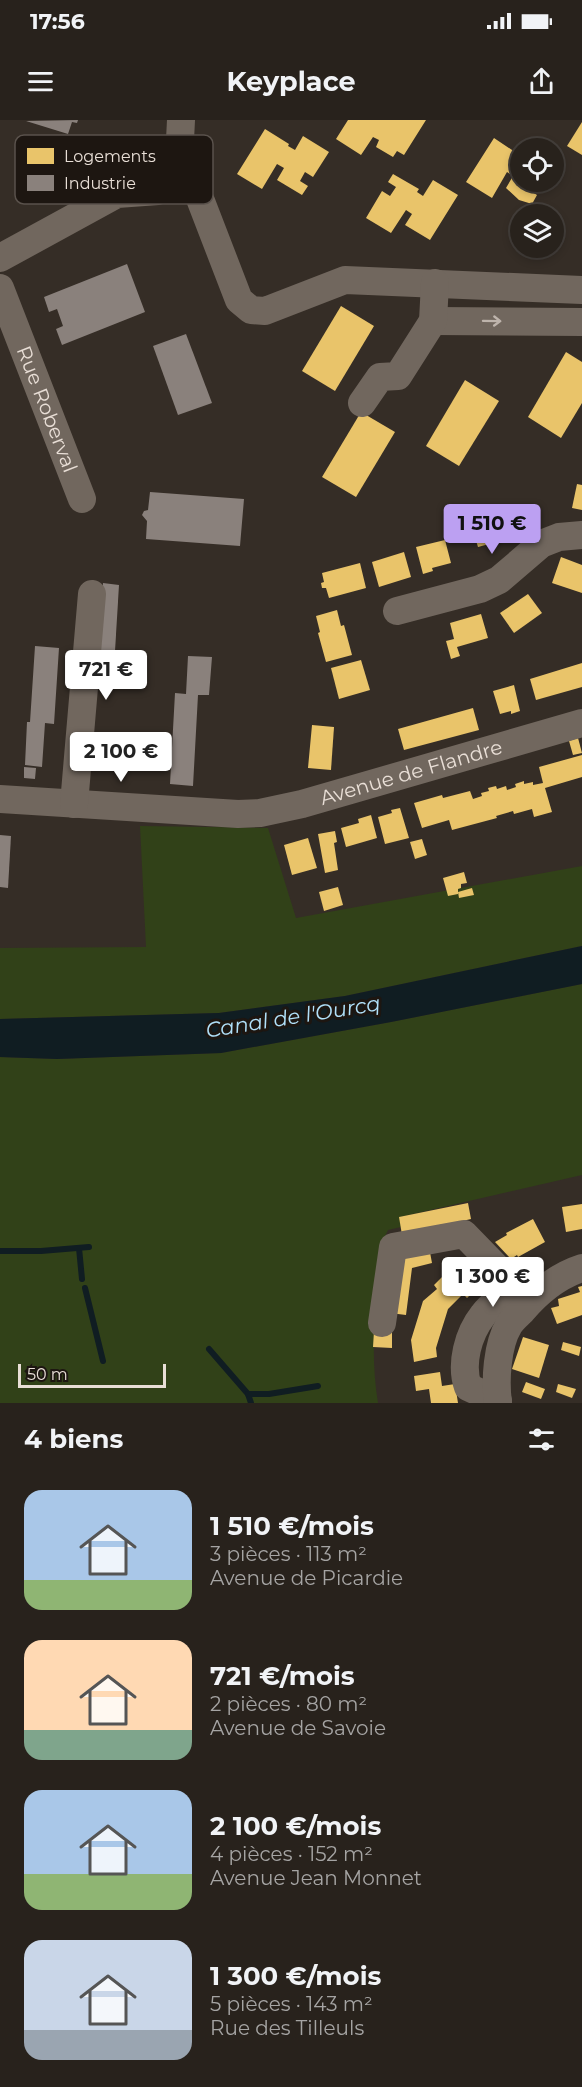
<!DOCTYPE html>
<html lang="fr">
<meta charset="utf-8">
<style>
:root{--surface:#28221c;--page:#302a25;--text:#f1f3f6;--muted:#a5a4a3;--line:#443f3b;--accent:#bca0f2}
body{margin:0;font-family:Montserrat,sans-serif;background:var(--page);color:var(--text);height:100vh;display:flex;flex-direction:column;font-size:22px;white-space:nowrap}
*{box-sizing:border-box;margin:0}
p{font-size:20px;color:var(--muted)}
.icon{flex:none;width:33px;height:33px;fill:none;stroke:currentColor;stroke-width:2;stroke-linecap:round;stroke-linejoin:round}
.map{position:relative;height:1283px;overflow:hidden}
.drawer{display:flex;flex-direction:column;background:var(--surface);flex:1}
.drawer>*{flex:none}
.controls{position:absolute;left:510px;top:18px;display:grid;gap:12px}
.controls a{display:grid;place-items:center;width:54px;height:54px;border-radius:50%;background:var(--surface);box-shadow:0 3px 9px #0003,0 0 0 2px var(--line);font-size:30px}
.scale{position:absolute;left:18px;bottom:15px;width:148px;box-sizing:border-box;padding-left:6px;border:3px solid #e8ded6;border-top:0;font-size:16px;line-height:21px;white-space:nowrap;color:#e8ded6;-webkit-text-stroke:4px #1d1611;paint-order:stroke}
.price{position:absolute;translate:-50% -51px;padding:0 14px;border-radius:6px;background:#fff;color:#222;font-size:20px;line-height:39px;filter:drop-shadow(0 2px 3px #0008)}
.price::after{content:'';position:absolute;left:50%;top:36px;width:18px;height:14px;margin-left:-9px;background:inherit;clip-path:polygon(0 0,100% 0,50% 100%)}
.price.selected{background:var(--accent);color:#111}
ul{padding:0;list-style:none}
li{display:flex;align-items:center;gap:18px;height:150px;padding:0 24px}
li span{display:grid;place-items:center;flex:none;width:168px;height:120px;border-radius:18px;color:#555}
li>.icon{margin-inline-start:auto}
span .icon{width:72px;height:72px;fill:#fffc;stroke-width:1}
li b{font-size:26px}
h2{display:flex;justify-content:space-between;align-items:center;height:72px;padding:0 24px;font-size:26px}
.status{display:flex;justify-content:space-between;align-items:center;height:42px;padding:0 30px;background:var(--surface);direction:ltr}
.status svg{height:16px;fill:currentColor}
header{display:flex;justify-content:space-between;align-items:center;height:78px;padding:0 24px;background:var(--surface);font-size:27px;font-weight:700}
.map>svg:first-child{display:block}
</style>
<div class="status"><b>17:56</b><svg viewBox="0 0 49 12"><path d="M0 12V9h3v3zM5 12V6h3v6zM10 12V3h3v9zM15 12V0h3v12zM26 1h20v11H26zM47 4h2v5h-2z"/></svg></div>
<header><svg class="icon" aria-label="menu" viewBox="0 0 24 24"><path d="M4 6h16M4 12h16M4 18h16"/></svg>Keyplace<svg class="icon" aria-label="share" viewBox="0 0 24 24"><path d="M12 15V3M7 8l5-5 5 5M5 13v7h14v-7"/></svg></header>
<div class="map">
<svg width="582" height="1283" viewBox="0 0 582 1283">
<rect width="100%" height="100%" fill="#352d26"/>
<g fill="#314118">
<polygon points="140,706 268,708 296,798 582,746 582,826 345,876 219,893 0,899 0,828 146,827"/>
<path d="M582 864V1055L400 1097 401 1107 388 1110 384 1118C376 1173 369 1228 378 1283H0V937L57 939 221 933 391 902Z"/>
</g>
<polygon fill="#101d22" points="582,826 582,864 391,902 221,933 57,939 0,937 0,899 219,893 345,876"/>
<g fill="#e9c46a">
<polygon points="348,0 426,0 404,35 397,31 393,37 376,27 379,20 373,17 361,35 336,19"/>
<polygon points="582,2 582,35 567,26"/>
<polygon points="265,9 289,24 288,26 295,30 303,16 329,32 313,57 305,52 300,61 308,66 302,75 277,60 284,48 277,44 262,69 237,54"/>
<polygon points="494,18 518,34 520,37 520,62 545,62 543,66 535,62 529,70 537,75 532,84 519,80 506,68 513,56 507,52 492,78 466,62"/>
<polygon points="393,54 419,69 417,72 423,76 433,60 458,75 430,120 405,105 412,94 406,90 391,113 366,98 382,71 390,76 396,67 388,62"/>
<polygon points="341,186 374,206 335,271 302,251"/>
<polygon points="566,232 582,242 582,283 561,318 528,297"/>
<polygon points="465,260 499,281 459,346 426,326"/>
<polygon points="361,292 395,312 356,377 322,357"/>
<polygon points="577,364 582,365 582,390 572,388"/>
<polygon points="498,398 504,420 478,427 471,405"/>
<polygon points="445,420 451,443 432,448 433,451 423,454 416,427"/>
<polygon points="404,432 411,457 379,467 372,442"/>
<polygon points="561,437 582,445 582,473 552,463"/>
<polygon points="360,443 366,468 329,478 326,468 322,468 321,463 324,462 322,453"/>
<polygon points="528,474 542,493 514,513 500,493"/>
<polygon points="337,490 341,506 344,505 352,535 326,542 318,513 320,512 316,496"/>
<polygon points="481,494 488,518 457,527 460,536 451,539 446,521 454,519 450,503"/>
<polygon points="361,540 370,570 339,579 331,548"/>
<polygon points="582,543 582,567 536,580 530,559"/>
<polygon points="514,565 520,591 511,594 511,591 500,594 493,571"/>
<polygon points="473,588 479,610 404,630 398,609"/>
<polygon points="312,605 334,607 331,650 308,648"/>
<polygon points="578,618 582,633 573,635 569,621"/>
<polygon points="582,635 582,657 545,668 552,692 534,697 532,689 514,694 513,691 496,696 497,698 452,710 449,700 422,708 414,683 442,675 443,678 470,671 473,679 482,676 481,673 489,671 488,668 496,666 497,669 506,666 507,670 516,667 515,664 524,661 524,664 533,662 533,665 543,663 539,647"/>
<polygon points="400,688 409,718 385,724 378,697 392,693 391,690"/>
<polygon points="371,695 377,718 346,727 341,708 359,703 358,699"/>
<polygon points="335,711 337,722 334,723 338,750 325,753 318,714"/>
<polygon points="308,718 317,748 292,755 284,725"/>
<polygon points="422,719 427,735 415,739 410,722"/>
<polygon points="464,752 467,763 461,764 461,768 458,769 458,772 472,768 474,775 459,778 458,772 458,774 448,776 443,758"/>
<polygon points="338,767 343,785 324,791 319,772"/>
<polygon points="468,1083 471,1099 402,1115 399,1097"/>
<polygon points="582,1084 582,1109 566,1112 562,1087"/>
<polygon points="533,1099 545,1122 518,1137 517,1135 511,1139 495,1122 507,1115 506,1113"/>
<polygon points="429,1127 432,1143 412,1148 406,1195 390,1193 397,1134"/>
<polygon points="473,1135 497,1159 489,1181 477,1168 467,1178 463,1174 448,1189 436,1228 437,1237 414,1242 411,1220 423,1181 437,1169 434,1165 444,1155 448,1159"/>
<polygon points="582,1166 582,1195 557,1204 551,1188 559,1186 558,1179 580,1172 578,1167"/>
<polygon points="374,1211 392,1211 392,1228 373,1227"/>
<polygon points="523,1217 549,1225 539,1258 512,1249"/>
<polygon points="563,1222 581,1227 579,1236 561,1230"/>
<polygon points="440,1252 442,1266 455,1264 458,1283 431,1283 429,1269 416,1271 414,1256"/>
<polygon points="526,1262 545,1269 541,1279 522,1272"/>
<polygon points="558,1264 576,1269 572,1278 556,1272"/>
</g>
<g fill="#8a817c">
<polygon points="78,0 77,3 72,2 68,14 26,1"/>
<polygon points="127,144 145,192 62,225 56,209 63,206 57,189 49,192 44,177"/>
<polygon points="186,214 212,283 178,295 153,226"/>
<polygon points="150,372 244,379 240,426 146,419 147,401 142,395 144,391 148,390"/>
<polygon points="103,463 119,465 115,531 100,530"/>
<polygon points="35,526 59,528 54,604 45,603 42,647 25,645 27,602 30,602"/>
<polygon points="188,536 212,537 209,575 198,575 193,666 170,664 175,573 186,574"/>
<polygon points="24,647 36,648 35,659 24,658"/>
<polygon points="0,715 11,716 8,768 0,767"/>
</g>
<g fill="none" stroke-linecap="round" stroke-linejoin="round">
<g stroke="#101d22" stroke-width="6">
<polyline points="79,1128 82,1159"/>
<polyline points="0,1131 41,1131 89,1127"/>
<polyline points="85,1168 103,1241"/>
<polyline points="209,1229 248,1274 251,1283"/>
<polyline points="248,1274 269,1274 318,1266"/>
</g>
<g stroke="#71675e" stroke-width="28">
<polyline points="181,0 180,20 192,58 239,180 251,190 265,191 345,160 582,170"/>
<polyline points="0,138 117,74 158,71 192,58"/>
<path id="s1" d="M0 168 82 379"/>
<polyline points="433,201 582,202"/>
<polyline points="362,283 380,257 398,256 433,201 435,163"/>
<polyline points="397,491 480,469 499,460 541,424 559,417 582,415"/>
<path id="s2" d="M0 679 238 694 260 693 302 684 582 603"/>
<polyline points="74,684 92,474"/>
<polyline points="382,1203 393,1127 464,1114 503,1154"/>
<path d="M498 1281 468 1267C460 1244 468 1214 483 1195 491 1184 505 1174 515 1165"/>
<path d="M498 1283C495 1260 497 1225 509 1205 512 1200 518 1195 522 1191 539 1171 557 1156 582 1148"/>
</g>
</g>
<defs><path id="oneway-shaft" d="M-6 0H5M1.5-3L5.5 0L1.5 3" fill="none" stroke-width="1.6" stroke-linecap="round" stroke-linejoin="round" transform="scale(1.5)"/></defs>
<use stroke="#beb4ac" href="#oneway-shaft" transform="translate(492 201) rotate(1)"/>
<g text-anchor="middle" stroke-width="6" stroke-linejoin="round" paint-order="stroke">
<g font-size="20" fill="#e8ded6" stroke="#1d1611">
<text dy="7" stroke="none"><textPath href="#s1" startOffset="130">Rue Roberval</textPath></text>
<text dy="7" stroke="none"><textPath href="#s2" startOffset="417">Avenue de Flandre</textPath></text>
</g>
<g font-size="21" font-style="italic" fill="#b1e1fa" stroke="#1d1611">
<text transform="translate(293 897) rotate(-9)" y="7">Canal de l'Ourcq</text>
</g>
</g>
<rect x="15" y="15" width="198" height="69" rx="9" fill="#1d1611" stroke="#5a524c" stroke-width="1.5"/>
<rect x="27" y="28" width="27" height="16" fill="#e9c46a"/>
<rect x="27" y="55" width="27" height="16" fill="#8a817c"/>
<g font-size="16" fill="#e8ded6">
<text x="64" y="42">Logements</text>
<text x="64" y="69">Industrie</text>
</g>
</svg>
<div class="controls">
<a><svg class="icon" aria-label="locate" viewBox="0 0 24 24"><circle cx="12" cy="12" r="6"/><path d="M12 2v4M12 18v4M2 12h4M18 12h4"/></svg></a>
<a><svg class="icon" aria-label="layers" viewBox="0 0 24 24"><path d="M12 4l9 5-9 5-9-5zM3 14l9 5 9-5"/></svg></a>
</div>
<div class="scale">50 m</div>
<b class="price selected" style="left:492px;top:435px">1 510 €</b>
<b class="price" style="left:106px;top:581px">721 €</b>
<b class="price" style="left:121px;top:663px">2 100 €</b>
<b class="price" style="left:493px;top:1188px">1 300 €</b>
</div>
<section class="drawer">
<h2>4 biens<svg class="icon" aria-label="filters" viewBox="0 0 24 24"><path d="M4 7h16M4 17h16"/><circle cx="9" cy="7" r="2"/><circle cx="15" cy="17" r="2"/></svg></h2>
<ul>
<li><span style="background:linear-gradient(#a9c7e8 75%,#8fb573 0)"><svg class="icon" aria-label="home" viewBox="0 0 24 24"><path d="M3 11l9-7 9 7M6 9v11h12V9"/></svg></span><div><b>1 510 €/mois</b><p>3 pièces · 113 m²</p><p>Avenue de Picardie</p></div></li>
<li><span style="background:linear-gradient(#ffd9b3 75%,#7fa58c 0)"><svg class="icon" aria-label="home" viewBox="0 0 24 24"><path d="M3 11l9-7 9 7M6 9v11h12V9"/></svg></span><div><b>721 €/mois</b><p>2 pièces · 80 m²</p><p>Avenue de Savoie</p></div></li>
<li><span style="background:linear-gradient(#a9c7e8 70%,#8fb573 0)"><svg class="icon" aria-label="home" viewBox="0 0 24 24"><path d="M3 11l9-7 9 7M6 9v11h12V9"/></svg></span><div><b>2 100 €/mois</b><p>4 pièces · 152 m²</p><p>Avenue Jean Monnet</p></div></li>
<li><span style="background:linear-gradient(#c9d6e8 75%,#9aa5b1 0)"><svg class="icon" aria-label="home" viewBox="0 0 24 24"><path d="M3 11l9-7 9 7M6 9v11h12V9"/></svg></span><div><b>1 300 €/mois</b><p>5 pièces · 143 m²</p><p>Rue des Tilleuls</p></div></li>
</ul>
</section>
